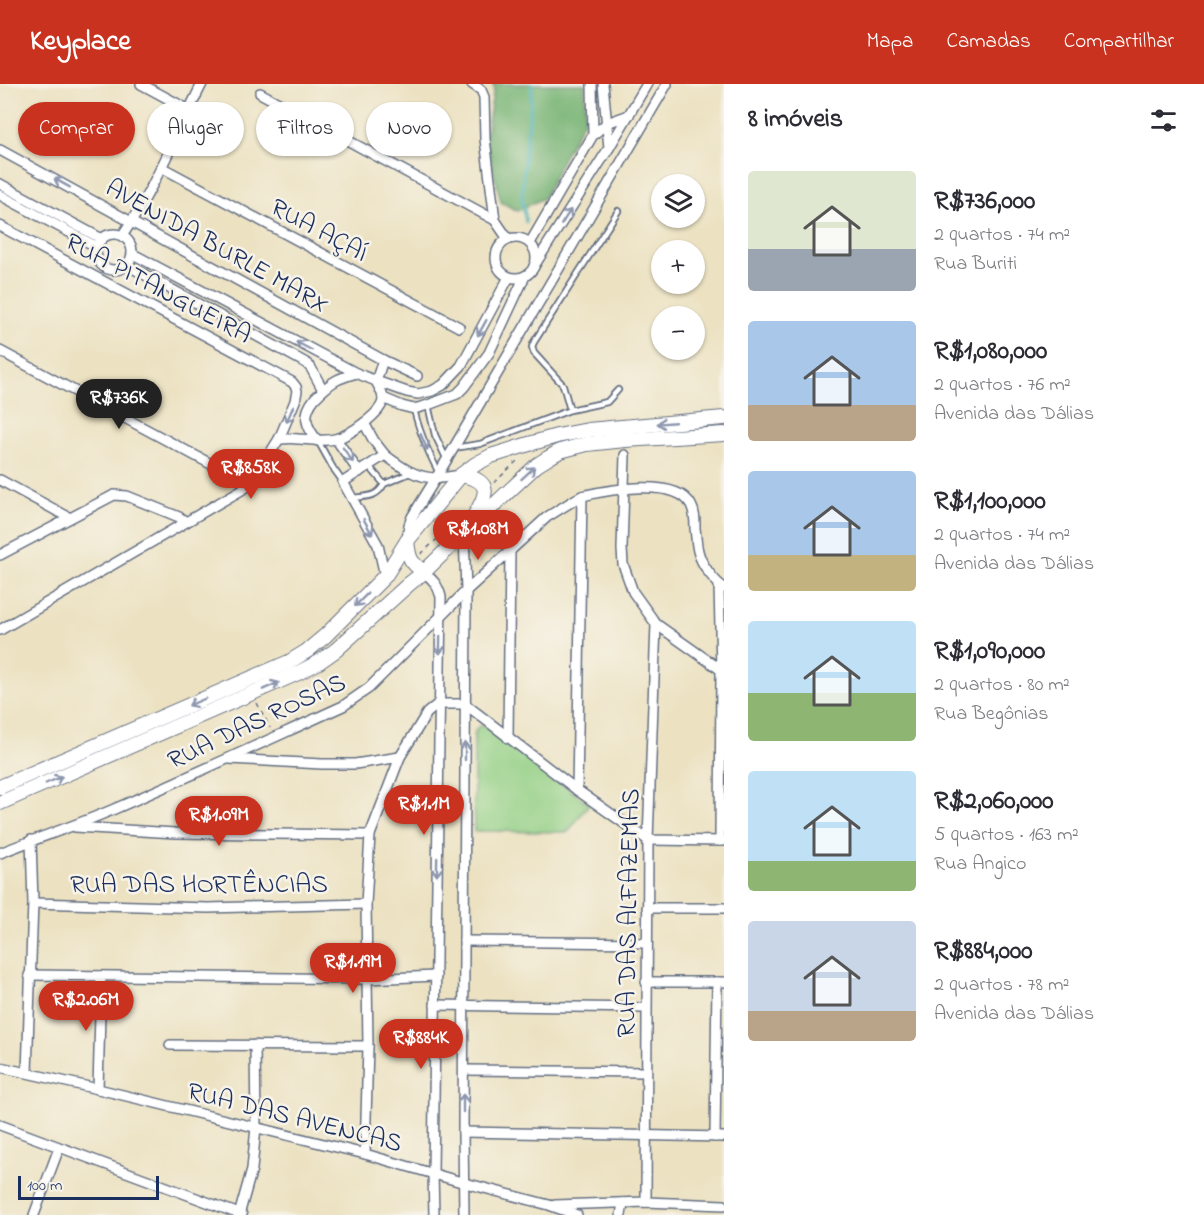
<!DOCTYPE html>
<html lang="pt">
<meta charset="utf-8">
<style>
:root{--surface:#fff;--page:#f7f7f7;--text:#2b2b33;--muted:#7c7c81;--accent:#c8321e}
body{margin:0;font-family:"Indie Flower",sans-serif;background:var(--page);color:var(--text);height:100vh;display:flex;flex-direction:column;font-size:22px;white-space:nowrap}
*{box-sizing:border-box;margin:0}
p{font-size:20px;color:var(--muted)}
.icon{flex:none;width:33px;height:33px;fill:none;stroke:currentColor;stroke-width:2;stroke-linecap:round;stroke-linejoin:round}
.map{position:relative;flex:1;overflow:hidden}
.sheet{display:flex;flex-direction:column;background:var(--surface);width:480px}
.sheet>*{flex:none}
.top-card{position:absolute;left:18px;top:18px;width:570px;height:54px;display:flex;gap:12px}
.buttons{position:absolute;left:651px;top:90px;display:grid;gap:12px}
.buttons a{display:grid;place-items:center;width:54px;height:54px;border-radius:50%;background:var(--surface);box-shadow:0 2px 4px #0004;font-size:30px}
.scale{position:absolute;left:18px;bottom:15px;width:141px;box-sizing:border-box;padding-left:6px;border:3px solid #1b2f5e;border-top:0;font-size:16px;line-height:21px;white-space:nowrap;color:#1b2f5e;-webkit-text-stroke:4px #f7f3e8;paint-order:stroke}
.price{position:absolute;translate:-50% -51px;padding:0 14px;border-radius:21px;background:var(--accent);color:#fff;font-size:20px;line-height:39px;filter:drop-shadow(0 2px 3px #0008)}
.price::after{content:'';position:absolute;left:50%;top:36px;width:18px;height:14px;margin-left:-9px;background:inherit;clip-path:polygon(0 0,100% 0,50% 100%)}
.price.current{background:#222;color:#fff}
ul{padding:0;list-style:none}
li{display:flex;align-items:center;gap:18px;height:150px;padding:0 24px}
li span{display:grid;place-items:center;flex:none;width:168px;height:120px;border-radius:6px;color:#555}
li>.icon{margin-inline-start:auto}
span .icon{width:72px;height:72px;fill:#fffc;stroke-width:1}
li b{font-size:26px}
h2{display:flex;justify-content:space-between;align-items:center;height:72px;padding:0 24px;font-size:26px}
.tag{padding:0 21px;border-radius:27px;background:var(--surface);box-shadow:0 2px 4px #0004;font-size:21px;line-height:54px}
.tag.current{background:var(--accent);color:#fff}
header{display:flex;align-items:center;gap:36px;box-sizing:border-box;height:84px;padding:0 30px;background:var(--accent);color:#fff}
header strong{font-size:28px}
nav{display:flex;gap:33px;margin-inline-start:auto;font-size:21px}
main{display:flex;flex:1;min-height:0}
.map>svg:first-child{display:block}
</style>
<header>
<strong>Keyplace</strong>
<nav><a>Mapa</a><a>Camadas</a><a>Compartilhar</a></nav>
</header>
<main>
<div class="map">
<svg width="724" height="1131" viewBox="0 0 724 1131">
<rect width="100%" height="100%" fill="#f7f3e8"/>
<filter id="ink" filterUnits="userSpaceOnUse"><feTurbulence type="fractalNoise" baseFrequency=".0167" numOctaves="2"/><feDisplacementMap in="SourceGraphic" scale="12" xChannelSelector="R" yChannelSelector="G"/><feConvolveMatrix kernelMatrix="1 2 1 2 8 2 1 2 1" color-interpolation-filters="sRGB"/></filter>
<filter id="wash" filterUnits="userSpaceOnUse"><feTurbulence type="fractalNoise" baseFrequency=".008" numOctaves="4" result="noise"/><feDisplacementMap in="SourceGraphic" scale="24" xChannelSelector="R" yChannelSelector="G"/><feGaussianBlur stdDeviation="1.35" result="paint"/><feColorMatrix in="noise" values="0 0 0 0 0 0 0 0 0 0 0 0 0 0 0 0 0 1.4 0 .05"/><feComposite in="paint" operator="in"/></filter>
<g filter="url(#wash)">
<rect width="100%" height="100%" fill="#ece2c2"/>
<polygon fill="#92cf84" stroke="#567f71" stroke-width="1.5" points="480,642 486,642 589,720 568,748 474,747 474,652 476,645"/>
<polygon fill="#75b272" stroke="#487068" stroke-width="1.5" points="493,0 585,0 585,35 564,72 544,114 517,127 501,118 485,54 494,5"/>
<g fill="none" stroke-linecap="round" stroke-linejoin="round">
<polyline stroke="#44b4ba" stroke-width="3" points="526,138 522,114 525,67 530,30 532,0"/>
</g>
</g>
<g filter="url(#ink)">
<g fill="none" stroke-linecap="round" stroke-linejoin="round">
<g stroke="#646e81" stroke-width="8">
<g id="service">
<polyline points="428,321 435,351 447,376"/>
<path d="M414 325C419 348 428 368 439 389"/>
<polyline points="570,326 563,301 534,269 532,263 534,258 618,127"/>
<polyline points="318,357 333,384 343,398"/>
<polyline points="454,364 480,360 570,326 607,318 618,306"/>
<polyline points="369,382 384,400"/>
<path d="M352 414C366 412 377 414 384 400L410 389"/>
</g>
</g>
<g stroke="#646e81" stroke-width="12">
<g id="minor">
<polyline points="141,0 189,26"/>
<polyline points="472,0 481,6 484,13 485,55 495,136"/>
<polyline points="592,0 593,51"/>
<polyline points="260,9 495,136 508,155"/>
<polyline points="609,64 647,0"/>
<polyline points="0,66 383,276 417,292"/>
<polyline points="161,83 459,243"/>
<polyline points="0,100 102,155"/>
<polyline points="0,111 97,163"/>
<polyline points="0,142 292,298 296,303 297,307 295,317 279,355 250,401 0,546"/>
<circle cx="114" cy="168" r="18"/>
<path d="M122 152C154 105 176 51 202 0"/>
<circle cx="516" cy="174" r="20"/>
<polyline points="530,159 593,51 607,39 629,31"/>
<path d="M133 170 356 289 376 297C378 302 383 309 383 315 383 329 348 352 335 355 322 358 310 355 298 355 292 354 285 355 279 355"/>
<polyline points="127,181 306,279 311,284 323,306"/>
<polyline points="534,182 609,64 603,0"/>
<polyline points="0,267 250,401"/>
<polyline points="383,276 376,297 407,308 418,310 432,307 443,301 461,282 509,193"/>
<polyline points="383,314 402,322 414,325 428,321 457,310 464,303 489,269 525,192"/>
<polyline points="364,339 374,357 385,371"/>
<polyline points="336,355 359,388"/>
<path d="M318 357C305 342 302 330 315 314 322 307 329 300 337 296 343 293 350 291 356 289"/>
<polyline points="625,371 622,465 623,480 633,508 656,540 724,588"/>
<polyline points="0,396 70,434"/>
<polyline points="464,449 466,507 463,1048 464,1131"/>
<polyline points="407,455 409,441 412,433 439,389 667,0"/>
<polyline points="0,471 114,411 127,412 179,433 186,438"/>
<path d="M424 488C433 496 438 501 441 513L433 1089 434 1131"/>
<path d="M385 492 378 461 343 398 385 371C401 383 416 394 437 394 444 394 453 392 461 391"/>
<polyline points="719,501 721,587 720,757"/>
<polyline points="465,620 577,706 648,756 724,757"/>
<polyline points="508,654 510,466"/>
<polyline points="229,675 322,680 355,680 400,673"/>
<polyline points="577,706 582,412"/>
<polyline points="75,743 175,749 370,751"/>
<path d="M0 769C37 754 75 742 112 726 189 693 266 657 343 622L369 604 466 507 547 433 576 415 582 412C607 406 677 393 691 421 695 428 695 436 695 444 696 451 696 459 698 467 701 480 713 496 724 504"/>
<polyline points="33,819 208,824 366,820"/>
<polyline points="647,824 724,824"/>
<polyline points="464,857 647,859"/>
<polyline points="29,891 366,895 436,892"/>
<polyline points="646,898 724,898"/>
<polyline points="435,921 646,924"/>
<polyline points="170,961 368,962"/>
<polyline points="0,983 98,1005 365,1070 465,1099 549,1121 577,1131"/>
<polyline points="464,986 646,988"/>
<polyline points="27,988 33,819 31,756"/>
<polyline points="98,1005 101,892"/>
<polyline points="0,1041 242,1131"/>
<polyline points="463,1048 724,1053"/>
<polyline points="715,1053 717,898"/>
<polyline points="365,1070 368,962 366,820 370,751 400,673 427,629 438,620 465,620"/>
<polyline points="646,1118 648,756 656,540"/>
<polyline points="555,1121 646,1118 724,1121"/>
<polyline points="34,1131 59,1064"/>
<polyline points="239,1131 252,1085 256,1043 255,961"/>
<polyline points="621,1131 623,1119"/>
</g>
</g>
<g stroke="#646e81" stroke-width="16">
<g id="secondary">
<path d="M461 391C494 397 487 411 473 434"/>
<path d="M407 457C409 475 410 478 424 488"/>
<polyline points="0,703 289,578 307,567 325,552 385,492 407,457 461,391 476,380 491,372 529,360 557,352 588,346 724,334"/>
<polyline points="0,719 298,589 319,578 336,566 409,500 424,488 464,449 537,381 548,374 560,367 587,360 625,356 724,350"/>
</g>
</g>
<g stroke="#646e81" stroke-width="1.5" stroke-dasharray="4.5 4.5" stroke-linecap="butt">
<polyline points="494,399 518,376"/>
<polyline points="421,470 461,433"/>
<polyline points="257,619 270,644"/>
</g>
<use href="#service" stroke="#fff" stroke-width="4.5"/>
<use href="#minor" stroke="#fff" stroke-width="9"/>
<use href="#secondary" stroke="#fff" stroke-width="14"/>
</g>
<defs><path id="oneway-shaft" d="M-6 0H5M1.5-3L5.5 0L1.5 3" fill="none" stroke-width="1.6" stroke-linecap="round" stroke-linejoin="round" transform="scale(1.5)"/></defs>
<g stroke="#8d97ae">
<use href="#oneway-shaft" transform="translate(62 99) rotate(-151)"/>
<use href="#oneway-shaft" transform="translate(566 133) rotate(-58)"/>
<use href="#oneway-shaft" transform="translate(482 244) rotate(119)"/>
<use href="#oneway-shaft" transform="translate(304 262) rotate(-152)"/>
<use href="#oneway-shaft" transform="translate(290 330) rotate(113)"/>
<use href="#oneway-shaft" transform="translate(666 339) rotate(175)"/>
<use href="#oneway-shaft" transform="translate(424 358) rotate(67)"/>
<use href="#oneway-shaft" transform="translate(348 371) rotate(55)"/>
<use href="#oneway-shaft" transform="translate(528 389) rotate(-43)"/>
<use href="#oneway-shaft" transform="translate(368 443) rotate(61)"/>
<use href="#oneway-shaft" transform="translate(361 516) rotate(135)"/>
<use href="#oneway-shaft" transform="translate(440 561) rotate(91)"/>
<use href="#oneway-shaft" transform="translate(271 602) rotate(-24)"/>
<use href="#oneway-shaft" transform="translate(197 618) rotate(157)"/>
<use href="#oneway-shaft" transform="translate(465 667) rotate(-90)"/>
<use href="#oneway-shaft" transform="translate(54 696) rotate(-23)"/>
<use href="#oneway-shaft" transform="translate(437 783) rotate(91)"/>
<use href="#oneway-shaft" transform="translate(463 1019) rotate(-90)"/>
</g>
</g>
<g text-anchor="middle" stroke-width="5" stroke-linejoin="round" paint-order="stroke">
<g font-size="26" fill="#1b2f5e" stroke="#f7f3e8">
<text transform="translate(320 145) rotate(28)" y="9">RUA AÇAÍ</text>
<text transform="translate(218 161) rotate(29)" y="9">AVENIDA BURLE MARX</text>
<text transform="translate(159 203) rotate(28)" y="9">RUA PITANGUEIRA</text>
<text transform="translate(256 636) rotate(-25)" y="9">RUA DAS ROSAS</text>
<text x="199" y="808">RUA DAS HORTÊNCIAS</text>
<text transform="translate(627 829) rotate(-89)" y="9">RUA DAS ALFAZEMAS</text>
<text transform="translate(295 1032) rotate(14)" y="9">RUA DAS AVENCAS</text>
</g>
</g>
</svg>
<div class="buttons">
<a><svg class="icon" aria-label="layers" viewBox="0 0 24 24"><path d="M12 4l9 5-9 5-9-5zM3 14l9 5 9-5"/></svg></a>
<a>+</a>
<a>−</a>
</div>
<div class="scale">100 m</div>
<b class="price current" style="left:119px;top:346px">R$736K</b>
<b class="price" style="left:251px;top:416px">R$858K</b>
<b class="price" style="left:478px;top:477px">R$1.08M</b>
<b class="price" style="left:424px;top:752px">R$1.1M</b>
<b class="price" style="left:219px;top:763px">R$1.09M</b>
<b class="price" style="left:353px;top:910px">R$1.19M</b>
<b class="price" style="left:86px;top:948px">R$2.06M</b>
<b class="price" style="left:421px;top:986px">R$884K</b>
<div class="top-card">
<a class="tag current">Comprar</a>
<a class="tag">Alugar</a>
<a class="tag">Filtros</a>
<a class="tag">Novo</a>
</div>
</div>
<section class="sheet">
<h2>8 imóveis<svg class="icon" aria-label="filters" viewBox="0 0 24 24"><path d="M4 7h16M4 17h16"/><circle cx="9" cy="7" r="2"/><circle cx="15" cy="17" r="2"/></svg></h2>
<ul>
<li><span style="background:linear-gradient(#dfe7d0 65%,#9aa5b1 0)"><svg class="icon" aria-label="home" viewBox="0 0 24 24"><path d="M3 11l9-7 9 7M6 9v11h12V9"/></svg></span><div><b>R$736,000</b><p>2 quartos · 74 m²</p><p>Rua Buriti</p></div></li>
<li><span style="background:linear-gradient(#a9c7e8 70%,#b9a48a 0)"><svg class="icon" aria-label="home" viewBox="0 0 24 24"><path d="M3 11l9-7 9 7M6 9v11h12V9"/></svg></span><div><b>R$1,080,000</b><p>2 quartos · 76 m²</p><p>Avenida das Dálias</p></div></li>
<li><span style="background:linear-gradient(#a9c7e8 70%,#c2b280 0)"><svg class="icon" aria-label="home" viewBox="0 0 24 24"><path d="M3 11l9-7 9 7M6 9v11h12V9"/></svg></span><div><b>R$1,100,000</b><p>2 quartos · 74 m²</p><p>Avenida das Dálias</p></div></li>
<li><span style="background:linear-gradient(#bfe0f5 60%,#8fb573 0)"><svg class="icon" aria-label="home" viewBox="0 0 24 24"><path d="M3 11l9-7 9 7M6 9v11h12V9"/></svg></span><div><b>R$1,090,000</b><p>2 quartos · 80 m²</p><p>Rua Begônias</p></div></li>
<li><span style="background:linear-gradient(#bfe0f5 75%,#8fb573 0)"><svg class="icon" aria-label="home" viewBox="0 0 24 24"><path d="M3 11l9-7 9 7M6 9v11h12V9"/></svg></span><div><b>R$2,060,000</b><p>5 quartos · 163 m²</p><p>Rua Angico</p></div></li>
<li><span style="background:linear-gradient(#c9d6e8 75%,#b9a48a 0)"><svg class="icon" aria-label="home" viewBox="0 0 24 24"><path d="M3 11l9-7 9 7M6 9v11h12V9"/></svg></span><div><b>R$884,000</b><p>2 quartos · 78 m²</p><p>Avenida das Dálias</p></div></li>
</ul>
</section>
</main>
